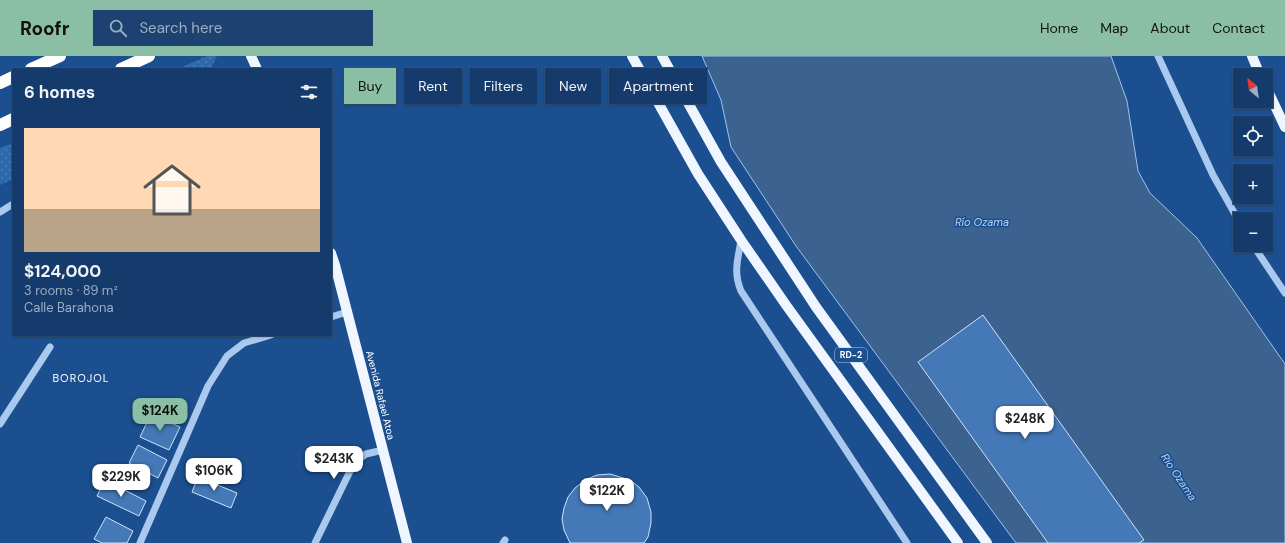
<!DOCTYPE html>
<meta charset="utf-8">
<style>
:root{--surface:#143b6b;--page:#1d4271;--text:#f1f3f6;--muted:#9dadc1;--line:#33557e;--accent:#8abfa5}
body{margin:0;font-family:"DM Sans",sans-serif;background:var(--page);color:var(--text);height:100vh;display:flex;flex-direction:column;font-size:15px;white-space:nowrap}
*{box-sizing:border-box;margin:0}
p{font-size:13px;color:var(--muted)}
.icon{flex:none;width:22px;height:22px;fill:none;stroke:currentColor;stroke-width:2;stroke-linecap:round;stroke-linejoin:round}
.map{position:relative;flex:1;overflow:hidden}
.panel{position:absolute;left:12px;top:12px;width:320px;height:268px;display:flex;flex-direction:column;background:var(--surface);border-radius:0px;box-shadow:0 1px 3px #0004,0 0 0 1px var(--line)}
.panel>*{flex:none}
.top-card{position:absolute;left:344px;top:12px;width:380px;height:36px;display:flex;gap:8px}
.needle{width:26px;rotate:331deg}
.buttons{position:absolute;left:1233px;top:12px;display:grid;gap:8px}
.buttons a{display:grid;place-items:center;width:40px;height:40px;border-radius:0px;background:var(--surface);box-shadow:0 1px 3px #0004,0 0 0 1px var(--line);font-size:20px}
.price{position:absolute;translate:-50% -34px;padding:0 9px;border-radius:8px;background:#fff;color:#222;font-size:13px;line-height:26px;filter:drop-shadow(0 1px 2px #0008)}
.price::after{content:'';position:absolute;left:50%;top:24px;width:12px;height:9px;margin-left:-6px;background:inherit;clip-path:polygon(0 0,100% 0,50% 100%)}
.price.current{background:var(--accent);color:#111}
ul{padding:0;list-style:none}
li{display:grid;align-content:center;gap:8px;height:212px;padding:0 12px}
li span{display:grid;place-items:center;height:124px;border-radius:0px;color:#555}
li>.icon{margin-inline-start:auto}
span .icon{width:72px;height:72px;fill:#fffc;stroke-width:1}
li b{font-size:17px}
h2{display:flex;justify-content:space-between;align-items:center;height:48px;padding:0 12px;font-size:17px}
.tag{padding:0 14px;border-radius:0px;background:var(--surface);box-shadow:0 1px 3px #0004,0 0 0 1px var(--line);font-size:14px;line-height:36px}
.tag.current{background:var(--accent);color:#111}
header{display:flex;align-items:center;gap:24px;box-sizing:border-box;height:56px;padding:0 20px;background:var(--accent);color:#111}
header strong{font-size:19px}
nav{display:flex;gap:22px;margin-inline-start:auto;font-size:14px}
.search{width:280px;height:36px;background:var(--page);display:flex;align-items:center;gap:10px;box-sizing:border-box;padding:0 14px;border-radius:0px;color:var(--muted);font-size:15px}
.map>svg:first-child{display:block}
</style>
<header>
<strong>Roofr</strong>
<div class="search"><svg class="icon" aria-label="search" viewBox="0 0 24 24"><circle cx="10" cy="10" r="6"/><path d="M15 15l6 6"/></svg>Search here</div>
<nav><a>Home</a><a>Map</a><a>About</a><a>Contact</a></nav>
</header>
<div class="map">
<svg width="1285" height="487" viewBox="0 0 1285 487">
<defs>
<pattern id="grass-dots" width="8" height="8" patternUnits="userSpaceOnUse"><rect width="8" height="8" fill="#2e69ad"/><path d="M2 2h.1M6 6h.1" fill="none" stroke="#4d80b9" stroke-width="1.8" stroke-linecap="round"/></pattern>
</defs>
<rect width="100%" height="100%" fill="#1b4f8f"/>
<g fill="url(#grass-dots)">
<polygon points="207,0 217,0 212,10 209,13 178,13"/>
<polygon points="13,87 13,123 0,129 0,92"/>
</g>
<polygon fill="#3c6290" stroke="#9cc4f0" points="702,0 1111,0 1127,45 1138,115 1150,137 1197,182 1285,308 1285,487 1016,487 796,190 731,91 721,44"/>
<g fill="#4478b7" stroke="#cfe3fa">
<polygon points="983,259 1144,484 1139,487 1048,487 918,306"/>
<polygon points="151,358 180,371 169,394 140,381"/>
<polygon points="138,389 167,404 158,422 129,407"/>
<polygon points="610,418 630,424 639,431 647,442 651,456 651,467 648,481 644,487 570,487 564,474 562,463 564,452 568,441 575,432 585,424 597,419"/>
<polygon points="198,421 237,437 231,452 192,436"/>
<polygon points="105,424 146,445 139,460 97,440"/>
<polygon points="106,461 133,475 127,487 102,487 94,483"/>
</g>
<g fill="none" stroke-linecap="round" stroke-linejoin="round">
<g stroke="#a9c9ee" stroke-width="7">
<polyline points="1158,0 1213,119 1240,167"/>
<polyline points="0,156 13,148"/>
<path d="M741 184C738 204 733 215 741 235L907 487"/>
<polyline points="1253,189 1285,237"/>
<polyline points="331,261 347,256"/>
<polyline points="0,368 50,291"/>
<polyline points="140,487 208,330 227,300 244,287 271,279"/>
<polyline points="315,487 354,407 366,398 383,394"/>
<polyline points="503,487 505,484"/>
</g>
<g stroke="#f0f6ff" stroke-width="10">
<polyline points="251,0 257,13"/>
<polyline points="632,0 698,118 741,184 786,249 958,487"/>
<polyline points="662,0 721,106 816,251 987,487"/>
<polyline points="1252,0 1260,19"/>
<polyline points="1266,31 1285,71"/>
<polyline points="331,197 335,209 407,487"/>
</g>
<g stroke="#fff" stroke-width="12">
<polyline points="31,13 60,0"/>
<polyline points="121,13 149,0"/>
<polyline points="0,27 13,21"/>
<polyline points="0,69 13,63"/>
</g>
</g>
<g text-anchor="middle" stroke-width="3" stroke-linejoin="round" paint-order="stroke">
<rect fill="#1b4f8f" stroke="#bbcadd" stroke-width="1" x="835" y="292" width="32" height="14" rx="3"/>
<g font-size="9" font-weight="bold" fill="#fff">
<text x="851" y="302">RD-2</text>
</g>
<g font-size="10" fill="#fff" stroke="#1b4f8f">
<text transform="translate(381 339) rotate(76)" y="4">Avenida Rafael Atoa</text>
</g>
<g font-size="11" font-style="italic" fill="#b5d3f5" stroke="#1b4f8f">
<text x="982" y="170">Río Ozama</text>
<text transform="translate(1179 421) rotate(56)" y="4">Río Ozama</text>
</g>
<g font-size="11" letter-spacing="1" fill="#fff" stroke="#1b4f8f">
<text x="81" y="326">BOROJOL</text>
</g>
</g>
</svg>
<div class="buttons">
<a><svg class="needle" viewBox="-14 -14 28 28"><path d="M0-13l5 13h-10z" fill="#e53935"/><path d="M0 13l5-13h-10z" fill="#9dadc1"/></svg></a>
<a><svg class="icon" aria-label="locate" viewBox="0 0 24 24"><circle cx="12" cy="12" r="6"/><path d="M12 2v4M12 18v4M2 12h4M18 12h4"/></svg></a>
<a>+</a>
<a>−</a>
</div>
<b class="price current" style="left:160px;top:376px">$124K</b>
<b class="price" style="left:1025px;top:384px">$248K</b>
<b class="price" style="left:334px;top:424px">$243K</b>
<b class="price" style="left:214px;top:436px">$106K</b>
<b class="price" style="left:121px;top:442px">$229K</b>
<b class="price" style="left:607px;top:456px">$122K</b>
<div class="top-card">
<a class="tag current">Buy</a>
<a class="tag">Rent</a>
<a class="tag">Filters</a>
<a class="tag">New</a>
<a class="tag">Apartment</a>
</div>
<section class="panel">
<h2>6 homes<svg class="icon" aria-label="filters" viewBox="0 0 24 24"><path d="M4 7h16M4 17h16"/><circle cx="9" cy="7" r="2"/><circle cx="15" cy="17" r="2"/></svg></h2>
<ul>
<li><span style="background:linear-gradient(#ffd9b3 65%,#b9a48a 0)"><svg class="icon" aria-label="home" viewBox="0 0 24 24"><path d="M3 11l9-7 9 7M6 9v11h12V9"/></svg></span><div><b>$124,000</b><p>3 rooms · 89 m²</p><p>Calle Barahona</p></div></li>
</ul>
</section>
</div>
